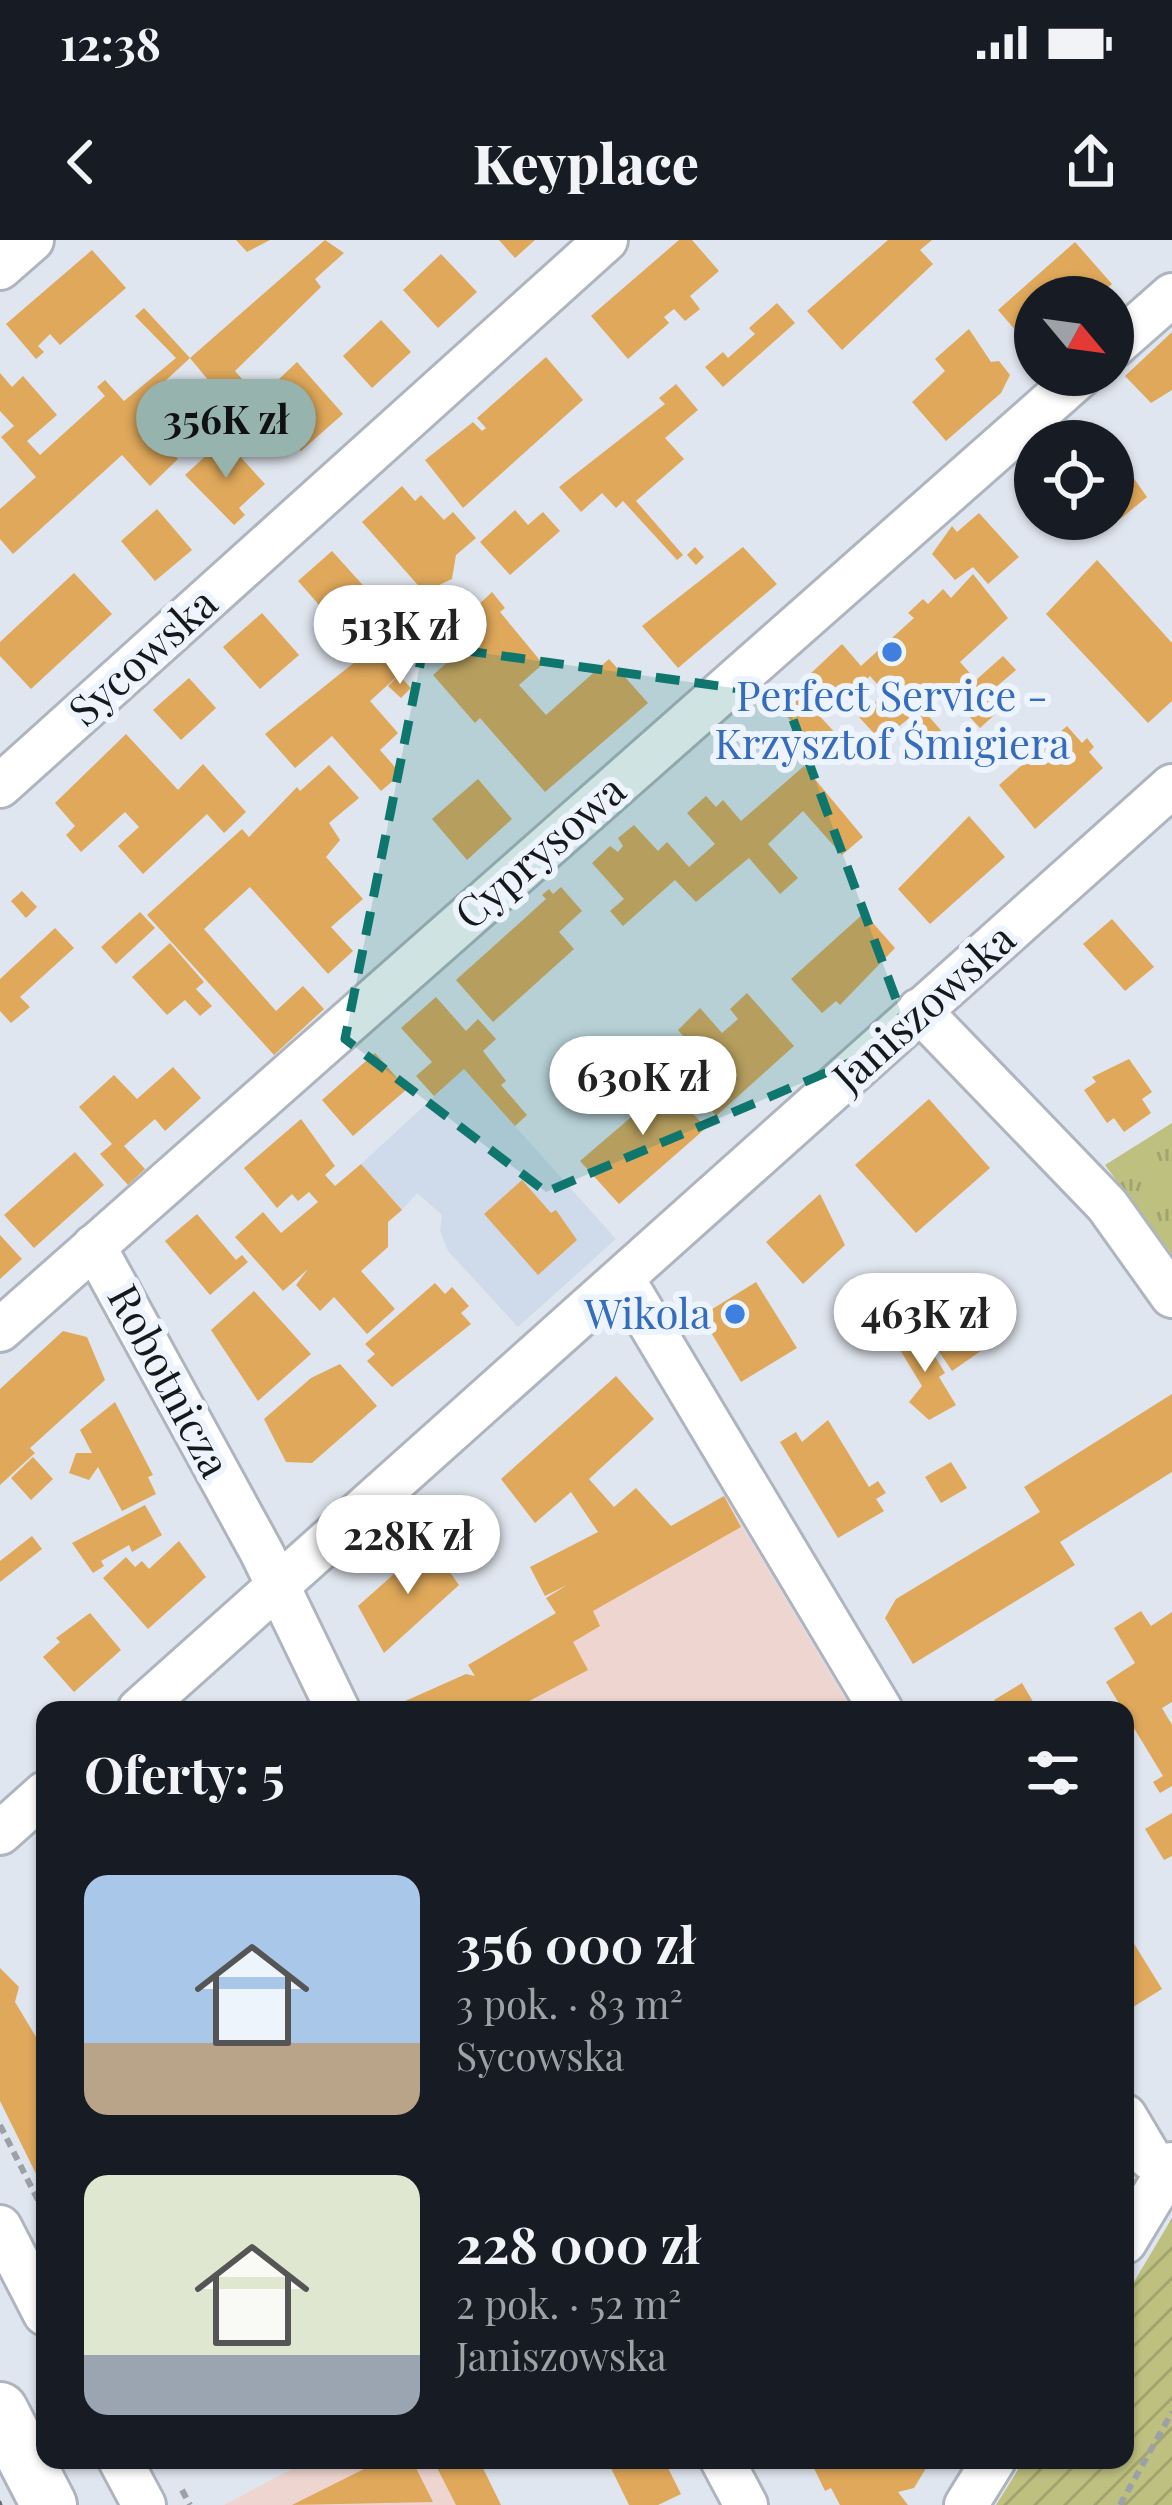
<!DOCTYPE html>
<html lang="pl">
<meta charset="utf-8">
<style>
:root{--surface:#171b24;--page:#20242c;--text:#f1f3f6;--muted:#9ea1a6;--accent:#96b3ad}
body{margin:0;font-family:"Playfair Display",serif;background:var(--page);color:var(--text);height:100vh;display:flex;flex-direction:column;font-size:45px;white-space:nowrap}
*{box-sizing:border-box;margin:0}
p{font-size:39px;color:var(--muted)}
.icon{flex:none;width:66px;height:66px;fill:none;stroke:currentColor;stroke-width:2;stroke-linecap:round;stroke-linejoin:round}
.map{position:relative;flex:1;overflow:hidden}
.sheet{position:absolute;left:36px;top:1461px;width:1098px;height:768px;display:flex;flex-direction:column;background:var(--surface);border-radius:24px;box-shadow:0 3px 9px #0004}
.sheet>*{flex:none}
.needle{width:78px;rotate:119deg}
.tools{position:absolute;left:1014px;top:36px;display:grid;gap:24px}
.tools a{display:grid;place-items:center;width:120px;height:120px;border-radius:50%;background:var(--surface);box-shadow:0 3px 9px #0004;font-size:60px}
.price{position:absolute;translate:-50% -102px;padding:0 27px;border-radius:42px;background:#fff;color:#222;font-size:39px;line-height:78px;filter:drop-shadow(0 3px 6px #0008)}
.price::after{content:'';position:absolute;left:50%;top:72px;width:36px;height:27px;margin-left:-18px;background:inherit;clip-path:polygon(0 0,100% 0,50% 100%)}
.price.current{background:var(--accent);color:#111}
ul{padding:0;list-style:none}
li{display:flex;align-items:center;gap:36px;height:300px;padding:0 48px}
li span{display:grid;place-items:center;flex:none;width:336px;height:240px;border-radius:24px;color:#555}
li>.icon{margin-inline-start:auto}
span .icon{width:144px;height:144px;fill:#fffc;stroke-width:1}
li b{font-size:51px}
h2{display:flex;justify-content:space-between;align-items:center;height:144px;padding:0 48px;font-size:51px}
.status{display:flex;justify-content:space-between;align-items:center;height:84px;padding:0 60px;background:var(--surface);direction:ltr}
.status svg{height:33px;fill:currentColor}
header{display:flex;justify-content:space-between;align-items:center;height:156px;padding:0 48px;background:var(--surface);font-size:54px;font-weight:800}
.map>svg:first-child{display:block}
</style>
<div class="status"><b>12:38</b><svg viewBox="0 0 49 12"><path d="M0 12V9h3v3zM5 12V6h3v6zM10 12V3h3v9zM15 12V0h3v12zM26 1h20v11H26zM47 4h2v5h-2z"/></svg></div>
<header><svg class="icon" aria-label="back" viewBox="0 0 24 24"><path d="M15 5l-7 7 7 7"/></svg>Keyplace<svg class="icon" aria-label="share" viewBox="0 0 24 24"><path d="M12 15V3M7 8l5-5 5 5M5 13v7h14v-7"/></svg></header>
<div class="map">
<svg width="1172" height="2265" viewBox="0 0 1172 2265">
<defs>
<pattern id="grass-tufts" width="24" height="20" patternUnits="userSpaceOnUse" patternTransform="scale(3)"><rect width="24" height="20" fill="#bdc07f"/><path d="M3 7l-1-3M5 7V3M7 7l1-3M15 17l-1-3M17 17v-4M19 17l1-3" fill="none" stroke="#a2a46d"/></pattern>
<pattern id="garden-furrows" width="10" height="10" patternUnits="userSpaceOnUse" patternTransform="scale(3)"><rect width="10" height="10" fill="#bdc07f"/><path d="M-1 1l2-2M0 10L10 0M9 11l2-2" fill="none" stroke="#a2a46d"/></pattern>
</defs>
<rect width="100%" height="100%" fill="#e0e6ef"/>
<g fill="#efd5d0">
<polygon points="724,1256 852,1470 443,1470 572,1401 546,1358"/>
<polygon points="309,2220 443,2220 435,2225 456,2265 224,2265"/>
</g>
<polygon fill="#cfdbea" points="464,829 616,999 518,1087 448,1011 440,991 442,975 417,953 402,970 361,924"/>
<polygon fill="url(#grass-tufts)" points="1172,883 1172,1015 1105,925"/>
<polygon fill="url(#garden-furrows)" points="1172,1978 1172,2265 996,2265 1024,2220 1125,2220 1125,2057"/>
<g fill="#dfa85b">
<polygon points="236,0 270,0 247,12"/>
<polygon points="325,0 344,13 315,39 321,47 235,131 243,140 223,158 190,118"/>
<polygon points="499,0 535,0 515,18"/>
<polygon points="679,0 692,0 719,31 690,56 700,69 685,81 674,69 664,77 669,83 628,119 591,76"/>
<polygon points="888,0 932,0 920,10 933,24 842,110 807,71"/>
<polygon points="1075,2 1112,44 1097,57 1035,57 1035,113 998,70"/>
<polygon points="92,10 126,48 60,105 50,94 38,106 44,112 36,119 6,84"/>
<polygon points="441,14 477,52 438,88 403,50"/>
<polygon points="777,63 795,83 723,147 705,127 723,112 728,118 755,94 749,88"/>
<polygon points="144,68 190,118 138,166 177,206 170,211 178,219 150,246 122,215 13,314 0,299 0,269 36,237 1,197 14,186 0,171 0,133 12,147 23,136 57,175 27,201 40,215 105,156 97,147 105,140 124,161 176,118 135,76"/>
<polygon points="381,80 411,112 372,148 343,116"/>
<polygon points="969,89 991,122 999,121 1010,135 1001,153 946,201 912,162 945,131 935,119"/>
<polygon points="1172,92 1172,150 1151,163 1125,136"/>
<polygon points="546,117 583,160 463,268 425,220 473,182 482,191 486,188 477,178"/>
<polygon points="297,122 343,174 301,211 267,172 289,152 278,140"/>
<polygon points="676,144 698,170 665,198 684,219 636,261 683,315 677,320 623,261 616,268 602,253 581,272 559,247 665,164 659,158"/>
<polygon points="224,199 265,244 239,268 245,275 234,285 185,235"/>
<polygon points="1113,228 1123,239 1130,233 1147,257 1113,285"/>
<polygon points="402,246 415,261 421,255 444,280 453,272 476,298 456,315 452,339 424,352 362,282"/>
<polygon points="157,269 192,310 155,341 121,301"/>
<polygon points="515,270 528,285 543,272 560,291 510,335 480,302"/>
<polygon points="979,273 1019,317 988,344 973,327 955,340 932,314 952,286 957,292"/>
<polygon points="1041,279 1078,279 1057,298"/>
<polygon points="695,307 704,317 696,325 687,315"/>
<polygon points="743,307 777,344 678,428 642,386"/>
<polygon points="332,311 369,352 335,383 298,341"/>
<polygon points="1097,320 1172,403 1172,461 1148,483 1046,374"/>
<polygon points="74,333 112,374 31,449 0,416 0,402"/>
<polygon points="973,334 1008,378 960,422 976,440 1003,416 1016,430 989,453 1002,468 980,488 946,451 924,471 953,504 940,516 908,479 881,501 859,477 885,453 870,436 836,468 808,436 842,404 861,426 914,378 908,373 923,359 928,364 943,349 951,358"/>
<polygon points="435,349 461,378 370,461 398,493 380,510 401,534 381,551 332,496 295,528 265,494 376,405 390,421 397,414 377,393 384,386 377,378 402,362 410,371"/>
<polygon points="492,352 505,368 500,372 543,424 519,445 546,475 609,419 648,463 545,552 480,478 475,483 433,435 487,387 473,370"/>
<polygon points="262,373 299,415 260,449 223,407"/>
<polygon points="399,435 411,448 401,458 388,446"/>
<polygon points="189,438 216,468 181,500 153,470"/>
<polygon points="794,448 837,495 819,511 776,465"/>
<polygon points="1067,486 1082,503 1087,498 1094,507 1089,512 1103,528 1035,589 999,545"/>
<polygon points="126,494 178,550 203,524 246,572 224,593 207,574 143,634 118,606 139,587 125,572 81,612 66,595 75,586 55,563"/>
<polygon points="329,525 359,558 329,583 340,600 326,617 363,659 331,687 353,711 328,734 250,647 204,689 276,771 303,746 324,769 274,815 147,675 242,589 249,597 297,547 300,551"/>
<polygon points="804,526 863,597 842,615 803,571 768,604 798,638 780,654 749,618 696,662 675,640 623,686 610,671 624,659 592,623 610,606 618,612 623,606 618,598 634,585 658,611 667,602 689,627 715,604 687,573 706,556 716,567 723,560 741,581"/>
<polygon points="478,539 512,579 467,620 432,579"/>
<polygon points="969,576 1005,617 930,684 898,649"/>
<polygon points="561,647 582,671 559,692 574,709 493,782 456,740 546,659 542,655 549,649 553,654"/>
<polygon points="22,651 37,667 26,678 11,661"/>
<polygon points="140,672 155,688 116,724 101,707"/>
<polygon points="864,673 895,708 840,765 836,761 822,773 791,739"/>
<polygon points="1112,679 1154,727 1125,751 1083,704"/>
<polygon points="55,688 74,708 20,757 30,767 11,783 0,771 0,739"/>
<polygon points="170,703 204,742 196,749 212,766 200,776 185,760 167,775 132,737"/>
<polygon points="747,753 794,806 716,876 678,833 699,814 678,790 700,768 722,793 738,779 730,769"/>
<polygon points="436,757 466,791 478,779 496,799 483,811 506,841 501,845 527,875 515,886 464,829 434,856 416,836 432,822 401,788"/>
<polygon points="375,813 407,849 353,896 322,860"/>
<polygon points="1129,819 1152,852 1142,859 1151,873 1124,892 1114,878 1107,883 1084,850 1096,842 1092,837"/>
<polygon points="173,827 201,858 165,891 155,879 124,906 145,929 128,945 100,914 112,904 79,867 114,835 137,859"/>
<polygon points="652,828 706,888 619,964 580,921 636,873 621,856"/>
<polygon points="929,859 990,928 916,993 855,925"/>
<polygon points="301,879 335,926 325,935 335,946 361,924 402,970 388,982 388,1007 361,1031 395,1069 367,1094 334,1057 320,1071 296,1045 308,1029 283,1051 235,997 263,972 281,993 318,962 309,952 298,961 292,954 277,968 244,928"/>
<polygon points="75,912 104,945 34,1008 4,975"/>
<polygon points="522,940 551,973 556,970 577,1000 538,1035 484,974"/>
<polygon points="820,954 845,1005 803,1044 766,1002"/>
<polygon points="197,974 236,1020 242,1015 248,1022 210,1055 165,1001"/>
<polygon points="0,995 22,1019 0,1039"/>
<polygon points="756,1042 797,1108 741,1142 701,1076"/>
<polygon points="435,1043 445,1054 452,1047 469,1066 461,1073 471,1084 392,1147 367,1121 375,1114 365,1104"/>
<polygon points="914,1049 928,1067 902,1087 888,1069"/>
<polygon points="254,1051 311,1114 258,1161 211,1090"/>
<polygon points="963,1070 971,1081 980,1076 988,1088 979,1094 988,1106 952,1131 920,1083 930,1076 937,1087"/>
<polygon points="917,1087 945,1133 939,1137 956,1165 929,1180 909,1162 922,1146 894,1100"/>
<polygon points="63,1091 87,1097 105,1140 30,1208 35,1213 0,1245 0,1149"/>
<polygon points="340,1124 377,1166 312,1223 286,1222 264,1179 311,1138"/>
<polygon points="616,1136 654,1179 589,1239 614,1267 636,1248 671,1286 724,1256 741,1287 593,1371 600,1386 573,1402 588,1430 512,1470 385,1470 466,1434 475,1436 468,1425 556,1373 546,1358 567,1345 545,1356 530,1327 598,1292 571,1252 535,1283 501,1239"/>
<polygon points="1172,1154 1172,1232 1060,1302 1075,1325 913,1424 885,1378 896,1359 1040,1272 1024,1247"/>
<polygon points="115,1162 153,1235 148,1237 156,1254 122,1271 98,1227 89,1240 69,1233 76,1213 92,1213 80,1190"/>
<polygon points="828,1180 869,1247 878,1241 886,1253 876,1259 884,1271 838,1298 780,1202 796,1192 802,1202"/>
<polygon points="33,1217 53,1239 31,1260 11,1238"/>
<polygon points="951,1222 967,1248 941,1263 925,1237"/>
<polygon points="145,1265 162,1295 132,1312 129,1305 101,1321 104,1326 93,1333 72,1303"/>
<polygon points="32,1296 42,1309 0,1342 0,1321"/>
<polygon points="179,1301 206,1337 148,1389 103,1338 126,1317 135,1327 142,1321 149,1329"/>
<polygon points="429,1303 459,1345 384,1413 358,1366"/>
<polygon points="1141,1371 1151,1386 1172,1372 1172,1462 1162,1468 1172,1485 1172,1546 1160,1553 1153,1542 1163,1536 1106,1442 1135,1423 1114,1388"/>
<polygon points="90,1373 121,1410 74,1452 43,1417 60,1402 56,1398"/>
<polygon points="1022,1443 1038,1470 989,1470 997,1465 994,1460"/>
<polygon points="1172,1573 1172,1616 1164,1620 1145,1589"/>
<polygon points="1125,1689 1162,1749 1125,1772"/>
<polygon points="0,1728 19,1747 15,1762 45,1812 45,1952 0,1861"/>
<polygon points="382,2220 412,2220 433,2262 292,2265"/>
<polygon points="443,2220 479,2220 501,2265 456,2265 435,2224"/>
<polygon points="607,2220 664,2220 681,2254 658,2265 629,2265"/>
<polygon points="810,2220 931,2220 914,2248 898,2252 908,2265 840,2265 831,2248 825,2251"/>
</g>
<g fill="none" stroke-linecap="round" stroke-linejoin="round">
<g stroke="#afb5be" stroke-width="48">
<g id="minor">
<polyline points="0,28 32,0"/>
<polyline points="1113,107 1172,55"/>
<polyline points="0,546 606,0"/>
<polyline points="919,770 1107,965 1172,1056"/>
<polyline points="94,1006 262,1313 338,1470"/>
<polyline points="623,1039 881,1470"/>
<polyline points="0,1090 1081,135"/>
<polyline points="139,1470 1172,546"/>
<polyline points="0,1593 45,1553"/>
<polyline points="1125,1876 1150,1918 1168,1932"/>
<polyline points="0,1987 45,2074"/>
<polyline points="1125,2002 1172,1924"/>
<polyline points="120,2220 144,2265"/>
<polyline points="722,2220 746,2265"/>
<polyline points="966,2265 994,2220"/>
</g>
</g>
<g stroke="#afb5be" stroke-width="60">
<polyline id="major" points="0,2170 49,2265"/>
</g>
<g stroke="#9ca1a7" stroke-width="6" stroke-dasharray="9 6" stroke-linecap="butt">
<polyline points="0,1885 45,1974"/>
<polyline points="182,2250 190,2265"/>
<polyline points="1120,2265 1172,2172"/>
</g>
<use href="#minor" stroke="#fff" stroke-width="42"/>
<use href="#major" stroke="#fff" stroke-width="54"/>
<polyline stroke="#686d72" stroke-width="3" points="0,2262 1,2265"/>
</g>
<path fill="#0f766e" fill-opacity="0.2" stroke="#0f766e" stroke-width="9" stroke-dasharray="24 15" stroke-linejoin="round" d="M424 405 784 455 910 797 546 952 345 799Z"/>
<g fill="#3f7fe0" stroke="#edf4fd" stroke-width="4.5">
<circle cx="892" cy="412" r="12"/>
<circle cx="735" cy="1074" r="12"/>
</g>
<g text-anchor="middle" stroke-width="12" stroke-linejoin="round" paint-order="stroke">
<g font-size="42" fill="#16191c" stroke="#edf4fd">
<text transform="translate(143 417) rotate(-42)" y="15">Sycowska</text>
<text transform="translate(540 612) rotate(-41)" y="15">Cyprysowa</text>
<text transform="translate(924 768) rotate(-42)" y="15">Janiszowska</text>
<text transform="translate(169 1141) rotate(62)" y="15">Robotnicza</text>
</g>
<g font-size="42" fill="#366cbe" stroke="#edf4fd">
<text x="892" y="471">Perfect Service -<tspan x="892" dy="48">Krzysztof Śmigiera</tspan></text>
<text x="711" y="1089" text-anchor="end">Wikola</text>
</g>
</g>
</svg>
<div class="tools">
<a><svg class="needle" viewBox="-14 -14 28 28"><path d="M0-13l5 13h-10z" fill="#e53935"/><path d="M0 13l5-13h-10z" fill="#9ea1a6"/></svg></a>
<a><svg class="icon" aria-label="locate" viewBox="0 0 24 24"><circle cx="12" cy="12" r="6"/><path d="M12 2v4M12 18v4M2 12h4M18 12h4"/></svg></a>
</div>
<b class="price current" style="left:226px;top:241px">356K zł</b>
<b class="price" style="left:400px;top:447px">513K zł</b>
<b class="price" style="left:643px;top:898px">630K zł</b>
<b class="price" style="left:925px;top:1135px">463K zł</b>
<b class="price" style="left:408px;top:1357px">228K zł</b>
<section class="sheet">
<h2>Oferty: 5<svg class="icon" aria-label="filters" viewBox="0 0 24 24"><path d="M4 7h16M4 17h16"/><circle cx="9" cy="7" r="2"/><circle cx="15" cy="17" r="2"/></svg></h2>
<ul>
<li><span style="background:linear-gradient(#a9c7e8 70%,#b9a48a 0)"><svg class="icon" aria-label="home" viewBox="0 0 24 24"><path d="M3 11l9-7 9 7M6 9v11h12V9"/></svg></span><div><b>356 000 zł</b><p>3 pok. · 83 m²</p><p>Sycowska</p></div></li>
<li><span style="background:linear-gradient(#dfe7d0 75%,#9aa5b1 0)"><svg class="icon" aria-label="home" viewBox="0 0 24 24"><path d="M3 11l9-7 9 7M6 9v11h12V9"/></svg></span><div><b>228 000 zł</b><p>2 pok. · 52 m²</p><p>Janiszowska</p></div></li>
</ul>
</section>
</div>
